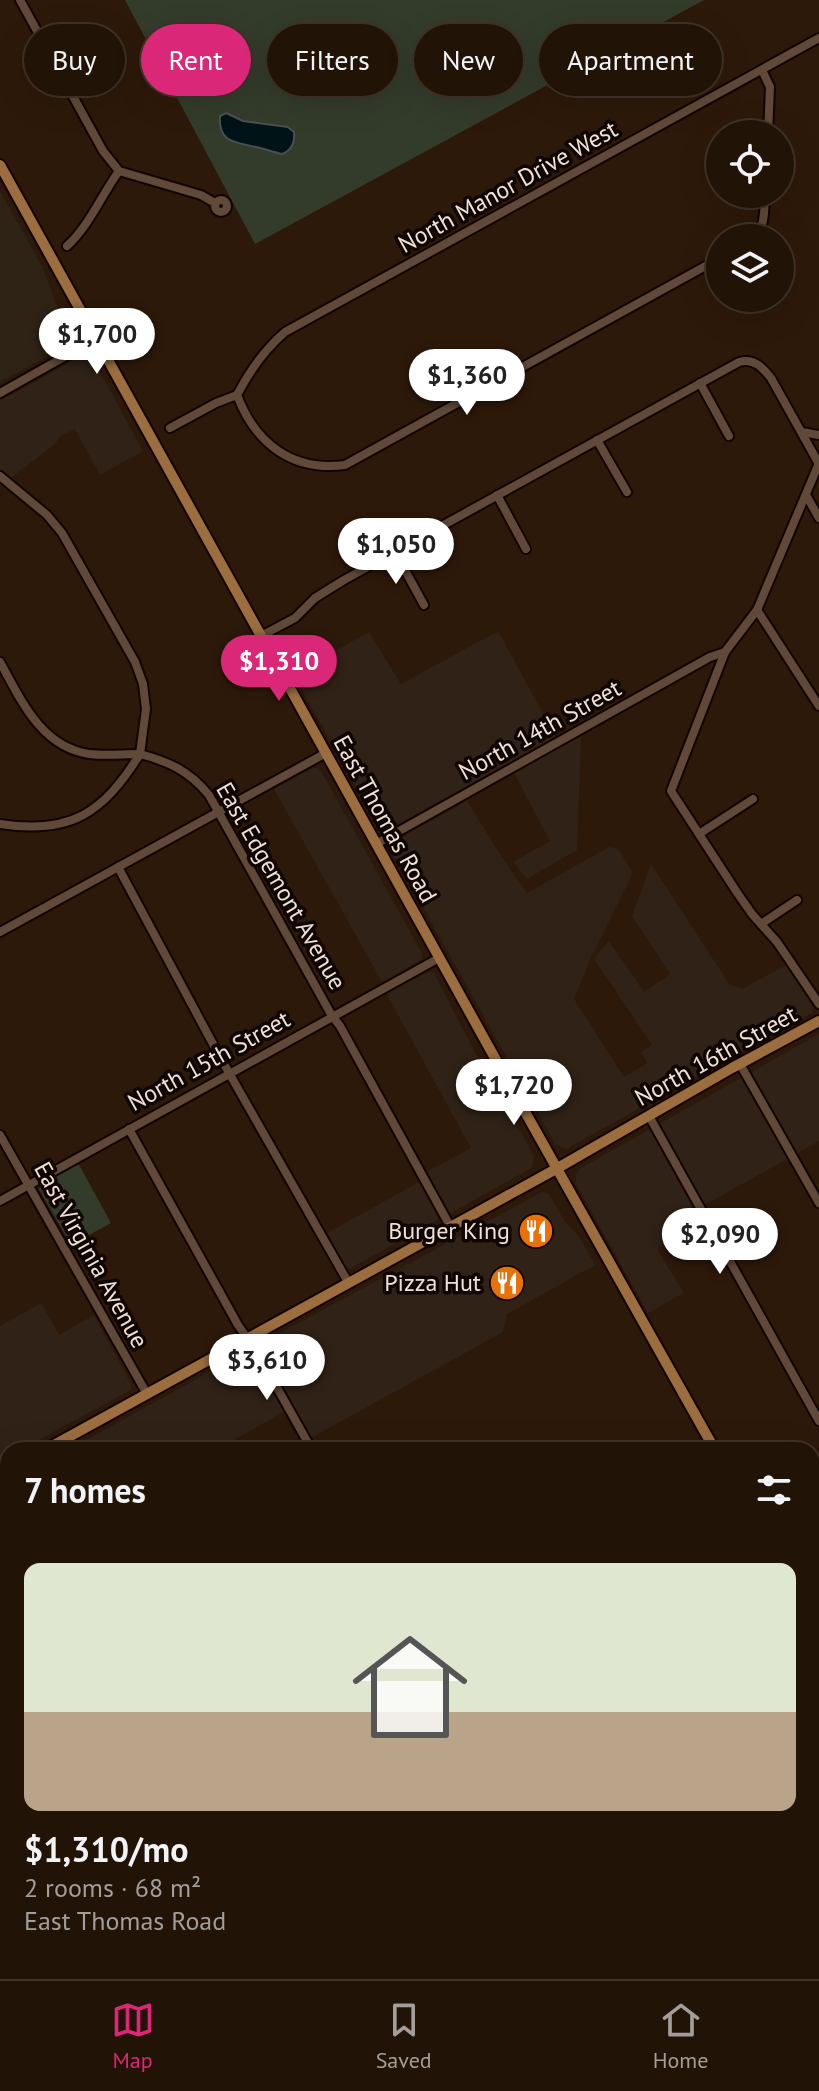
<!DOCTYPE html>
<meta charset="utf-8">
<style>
:root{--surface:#221307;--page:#2a1c11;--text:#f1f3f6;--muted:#a29e9b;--line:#3f3228;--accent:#db2777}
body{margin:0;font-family:"PT Sans",sans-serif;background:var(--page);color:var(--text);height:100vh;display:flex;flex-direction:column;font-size:30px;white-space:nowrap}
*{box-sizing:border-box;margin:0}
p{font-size:26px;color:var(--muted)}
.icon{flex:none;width:44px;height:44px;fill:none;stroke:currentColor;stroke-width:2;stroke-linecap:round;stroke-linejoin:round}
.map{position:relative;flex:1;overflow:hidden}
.drawer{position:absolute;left:0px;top:1442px;width:820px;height:538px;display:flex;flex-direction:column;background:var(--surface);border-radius:24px 24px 0 0;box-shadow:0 8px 32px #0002,0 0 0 2px var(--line)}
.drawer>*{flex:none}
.banner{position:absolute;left:24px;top:24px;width:772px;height:72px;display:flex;gap:16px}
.buttons{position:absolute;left:706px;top:120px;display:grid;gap:16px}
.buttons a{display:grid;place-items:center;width:88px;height:88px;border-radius:50%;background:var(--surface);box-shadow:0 8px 32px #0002,0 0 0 2px var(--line);font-size:40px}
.price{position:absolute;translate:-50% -68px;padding:0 18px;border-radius:28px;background:#fff;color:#222;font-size:26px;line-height:52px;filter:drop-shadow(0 2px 4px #0008)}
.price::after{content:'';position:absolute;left:50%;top:48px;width:24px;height:18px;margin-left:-12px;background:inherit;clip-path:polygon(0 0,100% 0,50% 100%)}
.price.on{background:var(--accent);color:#fff}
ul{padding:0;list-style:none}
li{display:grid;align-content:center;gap:16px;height:424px;padding:0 24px}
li+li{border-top:2px solid var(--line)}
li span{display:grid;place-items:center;height:248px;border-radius:16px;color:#555}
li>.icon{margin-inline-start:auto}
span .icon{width:144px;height:144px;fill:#fffc;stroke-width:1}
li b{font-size:34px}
h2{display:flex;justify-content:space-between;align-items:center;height:96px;padding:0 24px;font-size:34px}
.tag{padding:0 28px;border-radius:36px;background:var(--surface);box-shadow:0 8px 32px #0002,0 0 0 2px var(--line);font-size:28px;line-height:72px}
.tag.on{background:var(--accent);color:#fff}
.menu{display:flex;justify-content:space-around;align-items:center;height:112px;border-top:2px solid var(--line);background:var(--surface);font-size:22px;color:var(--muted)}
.menu a{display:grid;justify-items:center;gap:4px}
.menu .on{color:var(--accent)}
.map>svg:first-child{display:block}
</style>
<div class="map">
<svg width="819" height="1979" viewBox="0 0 819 1979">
<rect width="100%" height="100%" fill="#2d1909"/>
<g fill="#302216">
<polygon points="81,356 89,358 95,363 143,451 100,475 75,429 59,437 56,443 11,478 0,470 0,401"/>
<polygon points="498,631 556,737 388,830 381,831 293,674 369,632 401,684"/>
<polygon points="581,735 577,850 527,879 513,862 550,841 514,773"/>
<polygon points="313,768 318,768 321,771 422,953 422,959 418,962 382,982 274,789"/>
<polygon points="467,801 498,851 527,893 609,847 618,849 633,873 590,960 574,999 624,1077 647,1063 641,1052 652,1045 594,959 609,941 644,992 670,974 632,916 651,864 730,985 742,989 786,965 813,1007 812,1013 566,1149 555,1144 390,848 393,842"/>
<polygon points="429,972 434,973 476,1054 534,1156 532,1168 347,1270 327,1233 419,1182 428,1171 471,1148 386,993"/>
<polygon points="819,1034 819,1141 694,1211 700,1222 657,1249 684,1293 648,1313 576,1184 576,1174 579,1169"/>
<polygon points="542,1192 549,1194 565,1222 578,1235 595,1265 507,1314 503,1332 311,1438 261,1347 263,1342"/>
<polygon points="41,1303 59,1335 94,1315 131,1384 131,1390 20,1450 8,1450 8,1457 0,1461 0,1326"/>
<polygon points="247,1351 252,1353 285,1411 234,1440 241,1450 68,1450"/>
<polygon points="8,1483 8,1604 0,1609 0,1487"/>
</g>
<polygon fill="#2f2315" points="0,191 43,268 55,302 70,328 72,338 70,344 0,382"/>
<g fill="#333b2b">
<polygon points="125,0 704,0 255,244"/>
<polygon points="78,1163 111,1223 71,1245 39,1189 42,1184"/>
</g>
<path fill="#001317" stroke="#485151" stroke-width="2" d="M226 113 243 121 288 127 294 132C295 142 292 150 282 154 273 152 265 149 256 147 237 142 218 144 220 116Z"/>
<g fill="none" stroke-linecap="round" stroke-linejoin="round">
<g stroke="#140400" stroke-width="12">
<g id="minor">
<polyline points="20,0 103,151 119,171 201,195 215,203"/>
<polyline points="762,70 770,87 768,134"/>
<circle cx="221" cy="206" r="6"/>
<path d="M753 238C766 228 764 209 765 194"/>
<path d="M67 246C89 226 101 196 119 171"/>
<polyline points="700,383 729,436"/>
<polyline points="0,393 96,339"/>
<path d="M237 395C250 370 264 350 285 332L819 38"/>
<path d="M237 395C255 443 292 472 345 465L720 258"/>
<polyline points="170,428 216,403 237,395"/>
<polyline points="802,432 819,435"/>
<polyline points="597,440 627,492"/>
<polyline points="819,463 757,610 725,652 671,791 738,894 752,914 777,942 819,1004"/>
<path d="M0 476 47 515 62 533 135 662 143 684 146 709 140 754C170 762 189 771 209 795L332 1016 340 1026 450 1226"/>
<polyline points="497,495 526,549"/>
<polyline points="806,495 819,518"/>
<polyline points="395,552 424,605"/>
<polyline points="757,610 819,706"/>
<path d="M261 636 295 618 315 598 344 580 739 362C754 358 762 367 771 378L819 464"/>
<path d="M0 662C21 700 41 747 89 754 105 756 123 754 140 754"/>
<path d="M0 824C71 835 103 813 140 754"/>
<polyline points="699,834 753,799"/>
<polyline points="376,844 710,657 725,652"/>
<polyline points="118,867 220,1057 348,1282"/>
<polyline points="761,924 797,900"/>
<polyline points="0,932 326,753"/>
<polyline points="740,1064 819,1203"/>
<polyline points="649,1116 819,1421"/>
<polyline points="129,1129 238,1325 257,1352 312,1450"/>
<polyline points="0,1135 147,1394"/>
<polyline points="0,1201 439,958"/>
<polyline points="812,1508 819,1504"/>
<polyline points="812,1612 819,1609"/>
<polyline points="0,1747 8,1743"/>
<polyline points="0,1857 8,1871"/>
<polyline points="64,1972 68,1979"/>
<polyline points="199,1972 203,1979"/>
<polyline points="335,1972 339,1979"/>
<polyline points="469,1972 473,1979"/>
<polyline points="602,1972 606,1979"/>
</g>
</g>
<g stroke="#140400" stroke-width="14">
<g id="major">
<polyline points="0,165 501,1069 715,1450"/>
<polyline points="45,1450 556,1169 732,1068 819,1021"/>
<polyline points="0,1475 8,1471"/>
<polyline points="812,1623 819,1635"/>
</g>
</g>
<use href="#minor" stroke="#604938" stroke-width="8"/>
<use href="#major" stroke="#9b6d3f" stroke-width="10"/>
</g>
<defs>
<g id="restaurant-disc" transform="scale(1.8)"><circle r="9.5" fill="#e8710a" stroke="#0f0602"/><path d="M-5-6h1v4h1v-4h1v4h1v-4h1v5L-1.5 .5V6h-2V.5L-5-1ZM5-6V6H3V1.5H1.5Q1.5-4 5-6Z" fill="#fff"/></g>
</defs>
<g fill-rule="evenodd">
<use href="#restaurant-disc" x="536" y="1231"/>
<use href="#restaurant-disc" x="507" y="1283"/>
</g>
<g text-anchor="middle" stroke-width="7" stroke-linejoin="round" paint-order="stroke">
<g font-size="24" fill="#f0e1d7" stroke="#0f0602">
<text transform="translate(508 187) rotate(-29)" y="8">North Manor Drive West</text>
<text transform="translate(540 730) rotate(-29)" y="8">North 14th Street</text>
<text transform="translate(385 819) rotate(61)" y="8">East Thomas Road</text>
<text transform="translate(281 886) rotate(60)" y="8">East Edgemont Avenue</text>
<text transform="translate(716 1056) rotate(-29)" y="8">North 16th Street</text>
<text transform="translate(209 1061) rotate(-29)" y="8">North 15th Street</text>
<text transform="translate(91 1255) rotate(61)" y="8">East Virginia Avenue</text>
</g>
<g font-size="24" fill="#f0e1d7" stroke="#0f0602" text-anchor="end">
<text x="510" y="1239">Burger King</text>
<text x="481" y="1291">Pizza Hut</text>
</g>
</g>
</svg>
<div class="buttons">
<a><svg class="icon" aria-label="locate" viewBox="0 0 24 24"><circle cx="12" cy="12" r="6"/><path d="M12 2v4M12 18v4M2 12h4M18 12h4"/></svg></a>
<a><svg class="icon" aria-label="layers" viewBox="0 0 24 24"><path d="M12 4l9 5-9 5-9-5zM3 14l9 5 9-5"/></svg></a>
</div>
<b class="price" style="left:97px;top:376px">$1,700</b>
<b class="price" style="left:467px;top:417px">$1,360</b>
<b class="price" style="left:396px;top:586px">$1,050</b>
<b class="price on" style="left:279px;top:703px">$1,310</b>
<b class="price" style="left:514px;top:1127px">$1,720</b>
<b class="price" style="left:720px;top:1276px">$2,090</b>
<b class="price" style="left:267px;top:1402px">$3,610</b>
<div class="banner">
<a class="tag">Buy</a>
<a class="tag on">Rent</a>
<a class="tag">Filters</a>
<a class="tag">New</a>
<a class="tag">Apartment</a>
</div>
<section class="drawer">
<h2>7 homes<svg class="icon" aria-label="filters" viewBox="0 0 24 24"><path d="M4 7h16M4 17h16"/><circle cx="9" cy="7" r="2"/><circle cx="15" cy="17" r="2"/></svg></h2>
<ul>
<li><span style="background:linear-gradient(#dfe7d0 60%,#b9a48a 0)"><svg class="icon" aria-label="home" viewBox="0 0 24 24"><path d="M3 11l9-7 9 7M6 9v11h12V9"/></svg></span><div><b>$1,310/mo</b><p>2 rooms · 68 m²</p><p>East Thomas Road</p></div></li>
</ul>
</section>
</div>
<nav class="menu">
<a class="on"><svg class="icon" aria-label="map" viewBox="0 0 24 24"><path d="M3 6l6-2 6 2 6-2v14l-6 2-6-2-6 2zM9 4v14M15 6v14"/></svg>Map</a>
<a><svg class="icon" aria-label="saved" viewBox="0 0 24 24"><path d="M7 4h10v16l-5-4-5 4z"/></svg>Saved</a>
<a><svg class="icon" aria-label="home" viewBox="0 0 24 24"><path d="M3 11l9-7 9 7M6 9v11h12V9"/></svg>Home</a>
</nav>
